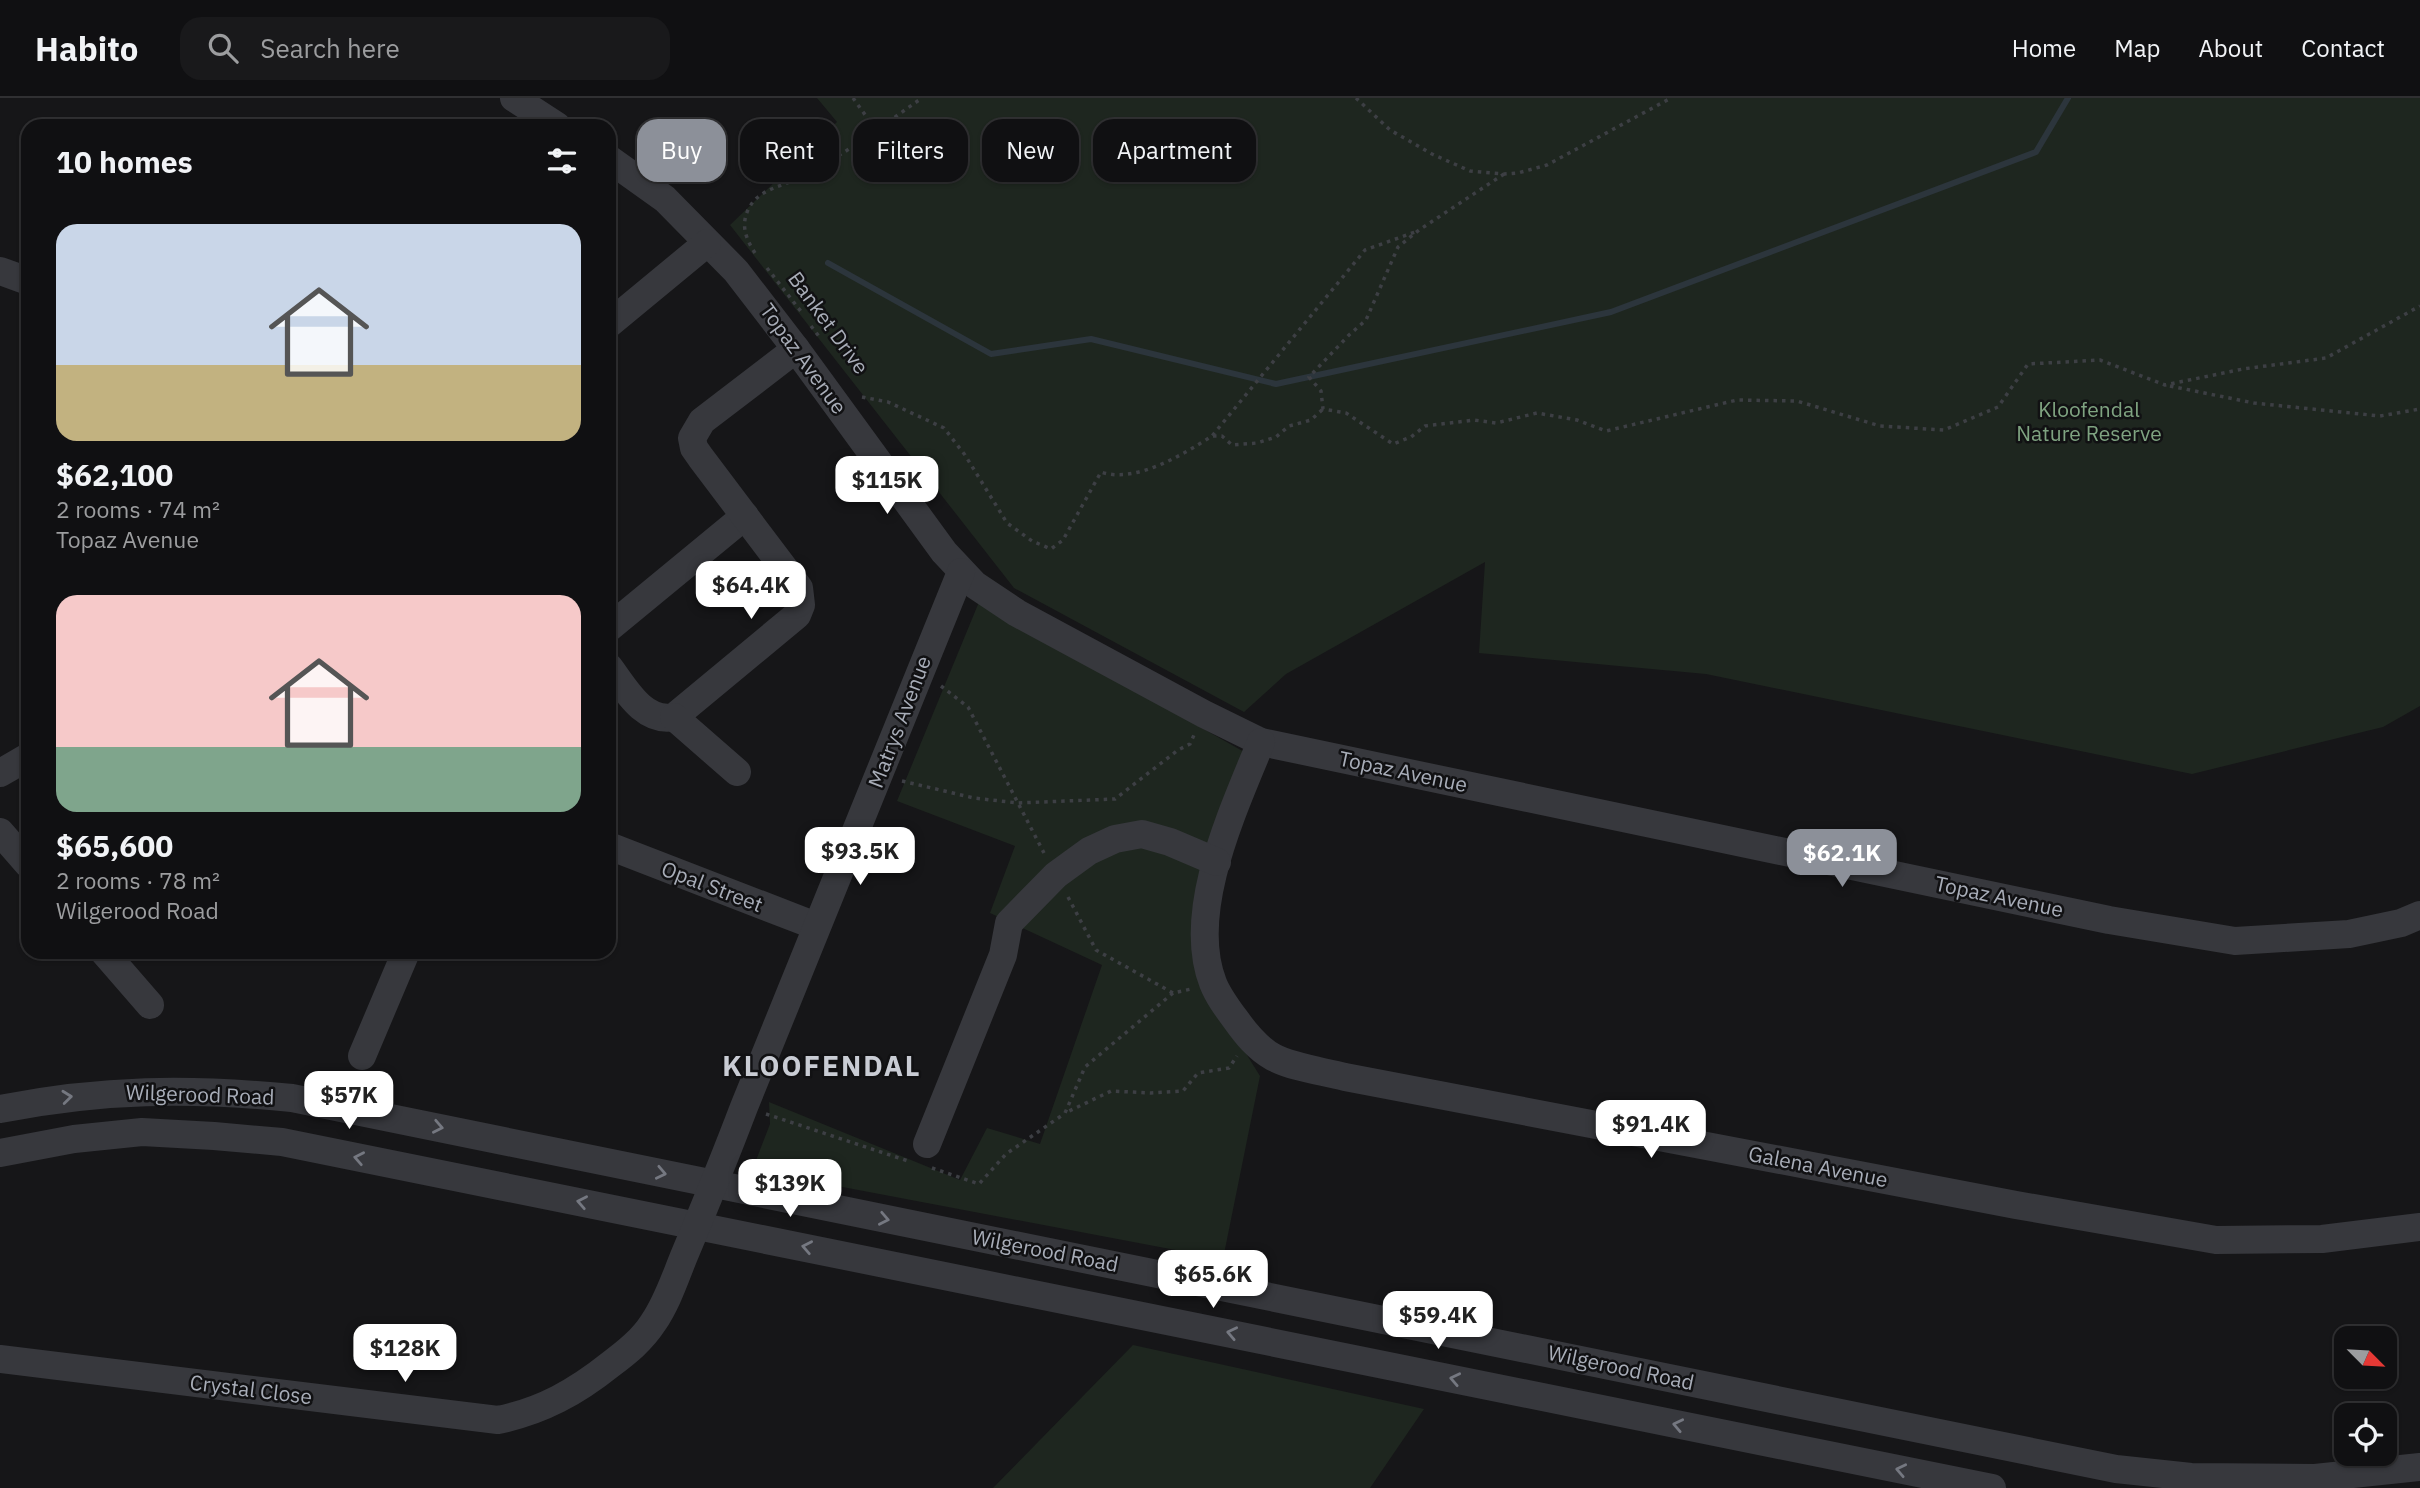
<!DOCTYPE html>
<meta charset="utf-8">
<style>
:root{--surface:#101012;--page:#19191b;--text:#f1f3f6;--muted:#9c9d9f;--line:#303032;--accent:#8c9099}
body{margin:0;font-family:"IBM Plex Sans",sans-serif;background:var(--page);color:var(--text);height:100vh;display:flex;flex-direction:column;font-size:26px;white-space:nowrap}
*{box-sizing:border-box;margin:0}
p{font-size:23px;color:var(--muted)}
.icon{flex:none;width:38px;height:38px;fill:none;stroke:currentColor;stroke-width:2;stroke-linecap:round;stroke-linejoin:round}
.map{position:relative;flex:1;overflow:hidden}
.details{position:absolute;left:21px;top:21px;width:595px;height:840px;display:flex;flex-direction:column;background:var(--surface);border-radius:21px;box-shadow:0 2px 5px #0004,0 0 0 2px var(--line)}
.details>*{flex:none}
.top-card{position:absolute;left:637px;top:21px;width:665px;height:63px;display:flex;gap:14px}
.needle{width:46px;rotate:114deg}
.controls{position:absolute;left:2334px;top:1228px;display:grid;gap:14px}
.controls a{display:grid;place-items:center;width:63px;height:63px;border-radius:14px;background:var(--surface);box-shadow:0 2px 5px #0004,0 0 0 2px var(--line);font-size:35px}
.price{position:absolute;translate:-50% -60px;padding:0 16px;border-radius:14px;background:#fff;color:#222;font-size:23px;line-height:46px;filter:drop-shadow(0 2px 4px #0008)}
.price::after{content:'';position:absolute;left:50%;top:42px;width:21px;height:16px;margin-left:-10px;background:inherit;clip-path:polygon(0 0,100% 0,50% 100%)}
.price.active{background:var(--accent);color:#fff}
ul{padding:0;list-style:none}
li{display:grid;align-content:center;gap:14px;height:371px;padding:0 35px}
li span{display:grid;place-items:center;height:217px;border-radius:21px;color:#555}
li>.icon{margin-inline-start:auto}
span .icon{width:126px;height:126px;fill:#fffc;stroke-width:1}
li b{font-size:30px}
h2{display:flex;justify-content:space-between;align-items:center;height:84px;padding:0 35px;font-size:30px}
.chip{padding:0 24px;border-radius:21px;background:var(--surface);box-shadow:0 2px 5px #0004,0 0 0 2px var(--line);font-size:24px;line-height:63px}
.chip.active{background:var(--accent);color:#fff}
header{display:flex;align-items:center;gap:42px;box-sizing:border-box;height:98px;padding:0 35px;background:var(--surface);border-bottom:2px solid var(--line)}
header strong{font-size:33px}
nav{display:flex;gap:38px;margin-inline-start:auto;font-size:24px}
.search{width:490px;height:63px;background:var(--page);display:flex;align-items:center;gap:18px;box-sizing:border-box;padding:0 24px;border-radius:21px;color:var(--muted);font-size:26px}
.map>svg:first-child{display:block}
</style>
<header>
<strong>Habito</strong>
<div class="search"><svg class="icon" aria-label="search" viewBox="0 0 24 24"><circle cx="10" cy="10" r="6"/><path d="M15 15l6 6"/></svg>Search here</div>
<nav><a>Home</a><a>Map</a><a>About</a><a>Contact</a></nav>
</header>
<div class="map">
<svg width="2420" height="1390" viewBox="0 0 2420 1390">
<rect width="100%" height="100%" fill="#161618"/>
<g fill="#1e261f">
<polygon points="817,0 2420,0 2420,608 2383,629 2192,676 1706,576 1479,555 1485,464 1286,576 1244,614 1014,490 730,127 837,24"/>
<polygon points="979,504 1246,655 1204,888 1260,978 1223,1161 832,1087 755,1065 770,1026 769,1004 960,1082 987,1030 1040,1046 1102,867 990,815 1015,748 897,703"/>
<polygon points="1133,1247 1424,1311 1370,1390 993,1390"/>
</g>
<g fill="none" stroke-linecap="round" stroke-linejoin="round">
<polyline stroke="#2c353c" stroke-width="6" points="828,165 991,256 1091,241 1276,286 1611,214 2036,54 2068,0"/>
<g stroke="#3d3f44" stroke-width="3.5" stroke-dasharray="3.5 5" stroke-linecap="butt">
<polyline points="853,0 876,32"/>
<polyline points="1356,0 1390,32 1432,56 1470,73 1504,76 1518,75 1547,67 1671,0"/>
<polyline points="1504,76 1419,132 1398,149 1366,222 1349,237 1309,279 1321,293 1323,311 1346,315 1393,346 1411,339 1425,328 1474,322 1496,325 1537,315 1577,322 1606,333 1737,302 1797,303 1880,328 1944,332 1998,309 2028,266 2100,262 2165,287 2243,271 2326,260 2420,208"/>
<path d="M755 155C746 141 740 127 749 110 759 91 781 89 799 80 842 59 883 27 922 0"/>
<polyline points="767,170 803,216"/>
<polyline points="811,228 821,241"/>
<polyline points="2170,288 2254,305 2380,318 2420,311"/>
<path d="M862 299 888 304 944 330 965 357 1007 425 1032 443 1051 451 1063 442 1101 374C1135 386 1184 356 1212 338L1365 152 1415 134"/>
<polyline points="1213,338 1222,338 1232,347 1257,345 1276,339 1289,328 1311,322 1323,311"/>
<polyline points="941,588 968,609 1044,755"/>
<polyline points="902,683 974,700 1018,705 1115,701 1178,652 1190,646 1194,637"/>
<polyline points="1068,799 1096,852 1173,895 1191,891"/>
<polyline points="1173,895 1085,969 1065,1015 1111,993 1151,995 1183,993 1198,975 1229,970 1237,958"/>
<polyline points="766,1016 908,1063"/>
<polyline points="932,1070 979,1086 1006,1056 1064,1016"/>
</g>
<g stroke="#37383d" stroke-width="28">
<polyline points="514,0 557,28"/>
<polyline points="609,61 665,101 736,173 796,251 944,454 975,487 1017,515 1204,616 1261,644 2109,822 2235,843 2349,836 2401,825 2420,817"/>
<polyline points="0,173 28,183"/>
<polyline points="609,226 707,145"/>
<polyline points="609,530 745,418"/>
<path d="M609 569C625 590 643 625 674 619L797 517 801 507 799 490 701 360 694 350 692 340 702 323 796 251"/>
<polyline points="674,619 737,674"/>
<path d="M1261 644C1234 711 1185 813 1213 885 1218 898 1227 910 1236 922 1246 936 1257 950 1273 959 1294 970 1322 973 1345 979L2016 1107 2216 1142 2322 1141 2420 1129"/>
<polyline points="0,675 28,659"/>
<polyline points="0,734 28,766"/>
<polyline points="609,748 816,828"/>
<polyline points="104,854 150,907"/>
<polyline points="362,958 406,854"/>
<path d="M0 1011C102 991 189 990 292 1000L2116 1371 2191 1379 2315 1380 2420 1369"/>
<polyline points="927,1046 1003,857 1009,825 1056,777 1089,753 1115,741 1142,736 1170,744 1217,764"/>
<polyline points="0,1055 74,1041 142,1034 214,1038 282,1044 1992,1390"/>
<path d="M0 1261 498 1322C542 1313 576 1294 611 1266 627 1254 642 1242 653 1225 667 1205 675 1180 684 1158 705 1108 725 1059 744 1009L961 474"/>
</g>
</g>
<defs><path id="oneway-chevron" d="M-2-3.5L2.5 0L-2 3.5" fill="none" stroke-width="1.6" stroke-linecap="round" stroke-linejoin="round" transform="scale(1.75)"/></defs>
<g stroke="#757881">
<use href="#oneway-chevron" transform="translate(67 999) rotate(-6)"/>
<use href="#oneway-chevron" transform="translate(438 1029) rotate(11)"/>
<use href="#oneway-chevron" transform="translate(359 1060) rotate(-169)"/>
<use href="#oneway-chevron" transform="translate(661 1075) rotate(12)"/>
<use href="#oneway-chevron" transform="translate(582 1104) rotate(-169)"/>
<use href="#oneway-chevron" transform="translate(884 1121) rotate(11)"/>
<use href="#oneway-chevron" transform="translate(807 1149) rotate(-169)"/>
<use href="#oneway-chevron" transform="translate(1232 1235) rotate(-168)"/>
<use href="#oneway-chevron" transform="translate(1455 1281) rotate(-168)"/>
<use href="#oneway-chevron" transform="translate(1678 1327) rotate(-168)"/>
<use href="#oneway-chevron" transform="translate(1901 1372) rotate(-168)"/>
</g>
<g text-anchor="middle" stroke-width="5" stroke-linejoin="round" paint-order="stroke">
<g font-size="21" fill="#a8adb8" stroke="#111113">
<text transform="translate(828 225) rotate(54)" y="7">Banket Drive</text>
<text transform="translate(803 261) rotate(54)" y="7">Topaz Avenue</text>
<text transform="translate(900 624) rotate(-69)" y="7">Matrys Avenue</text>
<text transform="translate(1403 674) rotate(12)" y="7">Topaz Avenue</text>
<text transform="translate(712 789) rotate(21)" y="7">Opal Street</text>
<text transform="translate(1999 799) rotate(12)" y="7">Topaz Avenue</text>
<text transform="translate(200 997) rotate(2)" y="7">Wilgerood Road</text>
<text transform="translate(1818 1069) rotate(11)" y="7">Galena Avenue</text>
<text transform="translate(1045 1153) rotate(11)" y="7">Wilgerood Road</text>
<text transform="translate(1621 1270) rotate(12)" y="7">Wilgerood Road</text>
<text transform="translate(251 1292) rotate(7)" y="7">Crystal Close</text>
</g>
<g font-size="21" fill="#7fa381" stroke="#111113">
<text x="2089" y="319">Kloofendal<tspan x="2089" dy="24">Nature Reserve</tspan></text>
</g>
<g font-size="28" font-weight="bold" letter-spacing="2" fill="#c9ccd4" stroke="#111113">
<text x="822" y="978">KLOOFENDAL</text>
</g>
</g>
</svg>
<div class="controls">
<a><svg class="needle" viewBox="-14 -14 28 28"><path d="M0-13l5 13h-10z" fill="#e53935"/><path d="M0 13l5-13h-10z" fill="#9c9d9f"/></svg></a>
<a><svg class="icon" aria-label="locate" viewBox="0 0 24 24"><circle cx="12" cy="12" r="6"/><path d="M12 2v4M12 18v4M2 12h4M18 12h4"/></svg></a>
</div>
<b class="price" style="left:887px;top:418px">$115K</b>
<b class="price" style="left:751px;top:523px">$64.4K</b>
<b class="price" style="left:860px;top:789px">$93.5K</b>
<b class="price active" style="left:1842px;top:791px">$62.1K</b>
<b class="price" style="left:349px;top:1033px">$57K</b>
<b class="price" style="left:1651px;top:1062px">$91.4K</b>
<b class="price" style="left:790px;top:1121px">$139K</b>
<b class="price" style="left:1213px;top:1212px">$65.6K</b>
<b class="price" style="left:1438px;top:1253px">$59.4K</b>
<b class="price" style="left:405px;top:1286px">$128K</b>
<div class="top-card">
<a class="chip active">Buy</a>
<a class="chip">Rent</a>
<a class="chip">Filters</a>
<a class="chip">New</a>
<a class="chip">Apartment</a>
</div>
<section class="details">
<h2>10 homes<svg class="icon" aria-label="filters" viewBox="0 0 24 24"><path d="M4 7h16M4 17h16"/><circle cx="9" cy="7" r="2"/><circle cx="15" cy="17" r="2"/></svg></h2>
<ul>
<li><span style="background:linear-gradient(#c9d6e8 65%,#c2b280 0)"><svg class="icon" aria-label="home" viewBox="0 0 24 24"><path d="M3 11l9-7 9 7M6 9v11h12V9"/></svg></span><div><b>$62,100</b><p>2 rooms · 74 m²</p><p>Topaz Avenue</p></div></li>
<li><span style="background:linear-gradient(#f6c9c9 70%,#7fa58c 0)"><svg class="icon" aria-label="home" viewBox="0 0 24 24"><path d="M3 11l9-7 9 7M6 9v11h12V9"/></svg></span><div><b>$65,600</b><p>2 rooms · 78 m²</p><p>Wilgerood Road</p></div></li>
</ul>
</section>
</div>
